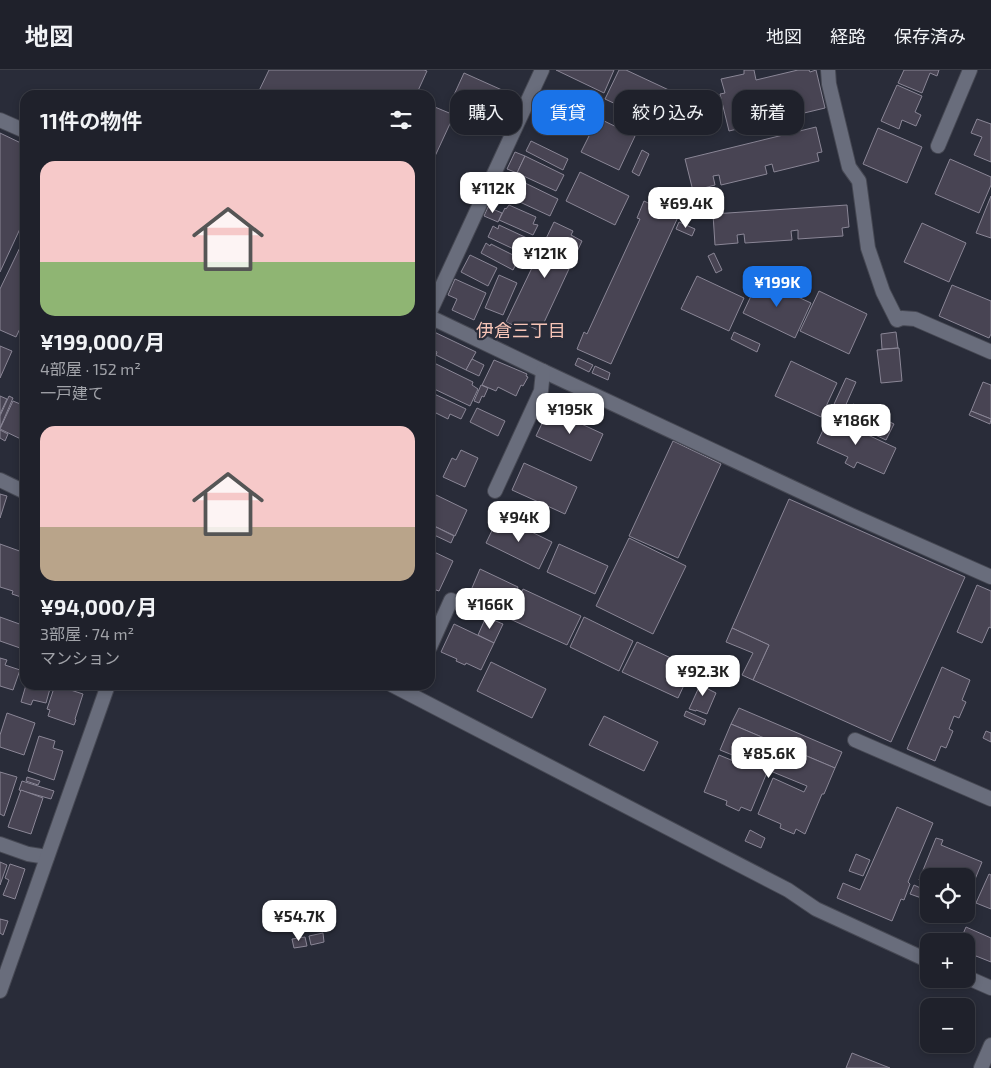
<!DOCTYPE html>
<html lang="ja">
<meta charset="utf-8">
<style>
:root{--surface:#1f212b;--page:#2c2e37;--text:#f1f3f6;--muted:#a1a3a9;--line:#3c3e47;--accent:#1a73e8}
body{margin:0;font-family:"Exo 2","Noto Sans JP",sans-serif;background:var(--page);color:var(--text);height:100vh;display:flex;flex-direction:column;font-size:19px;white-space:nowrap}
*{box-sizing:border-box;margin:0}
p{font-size:16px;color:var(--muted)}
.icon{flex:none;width:28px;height:28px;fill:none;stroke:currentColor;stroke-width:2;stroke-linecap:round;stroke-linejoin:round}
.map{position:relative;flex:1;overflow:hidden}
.panel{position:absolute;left:20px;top:20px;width:415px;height:600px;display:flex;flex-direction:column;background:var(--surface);border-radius:15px;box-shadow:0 2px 8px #0003,0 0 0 1px var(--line)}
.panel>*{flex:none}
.banner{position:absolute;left:450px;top:20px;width:465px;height:45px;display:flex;gap:10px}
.tools{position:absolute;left:920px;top:798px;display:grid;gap:10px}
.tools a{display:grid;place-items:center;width:55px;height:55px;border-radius:10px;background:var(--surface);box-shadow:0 2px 8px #0003,0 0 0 1px var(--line);font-size:25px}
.price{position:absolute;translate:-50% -42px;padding:0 11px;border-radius:10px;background:#fff;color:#222;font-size:16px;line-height:32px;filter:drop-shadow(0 1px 2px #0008)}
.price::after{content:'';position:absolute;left:50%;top:30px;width:15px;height:11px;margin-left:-8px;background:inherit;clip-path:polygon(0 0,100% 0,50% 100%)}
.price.selected{background:var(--accent);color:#fff}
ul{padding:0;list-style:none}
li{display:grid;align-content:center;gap:10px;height:265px;padding:0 20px}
li span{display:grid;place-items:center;height:155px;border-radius:15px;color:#555}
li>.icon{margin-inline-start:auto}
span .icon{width:90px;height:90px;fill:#fffc;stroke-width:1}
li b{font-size:21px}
h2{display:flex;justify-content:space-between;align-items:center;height:60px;padding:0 20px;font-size:21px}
.pill{padding:0 18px;border-radius:15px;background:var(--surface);box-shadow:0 2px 8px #0003,0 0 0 1px var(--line);font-size:18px;line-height:45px}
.pill.selected{background:var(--accent);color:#fff}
header{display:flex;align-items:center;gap:30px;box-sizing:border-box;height:70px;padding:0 25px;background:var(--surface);border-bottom:1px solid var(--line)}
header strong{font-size:24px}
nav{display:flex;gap:28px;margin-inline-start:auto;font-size:18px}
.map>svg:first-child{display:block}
</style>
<header>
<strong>地図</strong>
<nav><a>地図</a><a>経路</a><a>保存済み</a></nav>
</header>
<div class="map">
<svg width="991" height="998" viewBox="0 0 991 998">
<rect width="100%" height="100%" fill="#292c39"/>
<g fill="#484453" stroke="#8a8696">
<polygon points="269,0 424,0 427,1 416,25 257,25"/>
<polygon points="556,0 614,0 604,23"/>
<polygon points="619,0 626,0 671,21 656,53 605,29"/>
<polygon points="744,0 754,0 756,10 798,0 809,0 810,2 816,0 825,38 729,61 720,24 725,23 721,9 744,4"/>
<polygon points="904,0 939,0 937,6 930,3 922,23 898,13"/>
<polygon points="464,3 502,20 491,44 453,27"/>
<polygon points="897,15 922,26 915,42 921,45 916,56 902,50 899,59 881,51"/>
<polygon points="671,21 681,26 673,44 675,45 668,59 656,53"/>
<polygon points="430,35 454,45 430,97"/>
<polygon points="598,48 635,66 619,100 581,82"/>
<polygon points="977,49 991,54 991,92 974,85 982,67 971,63"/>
<polygon points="816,57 822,82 817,83 819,91 774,102 772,94 765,96 767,104 721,115 719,105 713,106 715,115 693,121 685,89"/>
<polygon points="878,58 922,77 907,113 863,94"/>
<polygon points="0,63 25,75 25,148 0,202"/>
<polygon points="531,71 568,89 563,100 526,81"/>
<polygon points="642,80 649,84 639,106 632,102"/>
<polygon points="515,82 525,86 517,103 507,99"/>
<polygon points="525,86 564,105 556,121 517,103"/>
<polygon points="950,89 991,107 991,115 979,143 935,124"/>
<polygon points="580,102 629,126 615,155 566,131"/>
<polygon points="523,112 558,129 550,146 509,127 515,113 521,116"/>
<polygon points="991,126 991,168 976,163"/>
<polygon points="644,131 678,147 611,294 577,279 584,262 587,264 640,149 637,148"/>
<polygon points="509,135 536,147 533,154 538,155 533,165 499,150 505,138 506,139"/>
<polygon points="847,135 849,157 842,158 843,166 798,169 798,160 791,161 792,170 745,173 744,164 737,165 738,173 715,175 713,144"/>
<polygon points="488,137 502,143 498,152 484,146"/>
<polygon points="554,152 573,161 571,165 582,171 540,261 527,255 524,260 506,252"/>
<polygon points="679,152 695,159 692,166 676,159"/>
<polygon points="922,153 966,173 949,212 904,192"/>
<polygon points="499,155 527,168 520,182 488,167 493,156 498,159"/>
<polygon points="25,167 25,248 16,267 0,260 0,219"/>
<polygon points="486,173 490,176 491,174 519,188 513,200 481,183"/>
<polygon points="714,183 722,200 716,203 708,186"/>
<polygon points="470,185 497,198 488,216 461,202"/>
<polygon points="499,205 517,213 503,245 485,238"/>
<polygon points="697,206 744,228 729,261 681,239"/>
<polygon points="455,209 486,223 474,250 452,240 457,229 448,225"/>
<polygon points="759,209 811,233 795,268 743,243"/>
<polygon points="952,215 991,231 991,264 989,268 939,246"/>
<polygon points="819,221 867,244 849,284 800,261"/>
<polygon points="430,260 476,282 466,300 436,285 437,282 430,278"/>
<polygon points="734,262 760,274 757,282 731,269"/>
<polygon points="896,262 898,278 882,279 881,264"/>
<polygon points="0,276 12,281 0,308"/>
<polygon points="899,278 902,311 881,313 877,280"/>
<polygon points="578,288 593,295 589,302 575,295"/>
<polygon points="472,289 484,295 479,306 466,300"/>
<polygon points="494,290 527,304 526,306 528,307 523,316 521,315 516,326 498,317 496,321 482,315"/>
<polygon points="791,291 837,313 821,347 775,326"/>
<polygon points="432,292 473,312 472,315 478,319 470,336 430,317 430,295"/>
<polygon points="595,296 610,303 608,310 592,303"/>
<polygon points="846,308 856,312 840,348 830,343"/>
<polygon points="983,312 991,315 991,349 971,341"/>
<polygon points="481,315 488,318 484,327 482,326 479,333 474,331"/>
<polygon points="430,322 466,339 461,349 450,344 448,349 430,340"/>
<polygon points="0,326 7,329 0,344"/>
<polygon points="9,326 13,328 0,358 0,346"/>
<polygon points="13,331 25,336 25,371 0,359"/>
<polygon points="853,334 894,354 886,370 845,351"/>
<polygon points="477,338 505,351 498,366 470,352"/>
<polygon points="549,339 603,364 591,391 536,366"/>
<polygon points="971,341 991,349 990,354 969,345"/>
<polygon points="829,347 896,378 884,404 857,392 854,398 845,393 848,387 817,373"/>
<polygon points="0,360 8,364 5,371 0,368"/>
<polygon points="673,371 721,394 678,488 629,466"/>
<polygon points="461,380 478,388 465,417 443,407 452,388 456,390"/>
<polygon points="524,393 577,417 565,444 512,420"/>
<polygon points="0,424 7,426 0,448"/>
<polygon points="434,424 467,440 455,466 430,454 430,433"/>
<polygon points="789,429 965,507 891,672 753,610 769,575 732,558"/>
<polygon points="499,446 552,472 539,499 486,473"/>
<polygon points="436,457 454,466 451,473 432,464"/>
<polygon points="629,468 686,496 653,564 596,536"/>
<polygon points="0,474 25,483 25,526 22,525 21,527 12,524 13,521 0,517"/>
<polygon points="559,474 608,496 595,524 547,502"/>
<polygon points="430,480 453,491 439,521 430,518"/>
<polygon points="480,499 518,517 505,546 491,540 493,535 469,525"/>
<polygon points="977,515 991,521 991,558 989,557 982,573 957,562"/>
<polygon points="523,519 581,546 567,575 510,549"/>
<polygon points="0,547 25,556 25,573 23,579 0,571"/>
<polygon points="486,547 503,554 494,573 478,565"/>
<polygon points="584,547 633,571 619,601 570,577"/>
<polygon points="454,554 494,573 481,600 466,593 465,595 456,591 457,589 441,582"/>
<polygon points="732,558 769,575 753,610 742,605 753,583 726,572"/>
<polygon points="637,572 692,598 678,628 622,602"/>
<polygon points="0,588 7,590 5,595 20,600 13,620 0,616"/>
<polygon points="491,592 546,619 532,648 477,621"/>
<polygon points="942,597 970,610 962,630 966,632 959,648 954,646 949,659 953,661 946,678 941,676 935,691 907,679"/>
<polygon points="705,604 711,606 706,618 716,623 707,644 696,640 696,641 689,639"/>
<polygon points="26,615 51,615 46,633 33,630 31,635 21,632"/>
<polygon points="55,615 83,624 75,649 76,650 74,655 48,646 50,640 47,639"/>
<polygon points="739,638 842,682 835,698 731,654"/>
<polygon points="686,641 706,650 704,655 684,646"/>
<polygon points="7,643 35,653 24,685 0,677 0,665"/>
<polygon points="604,646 658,672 644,701 589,675"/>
<polygon points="731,654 835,698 824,724 822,724 805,764 796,759 794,764 780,758 781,754 758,744 773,708 804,722 807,716 768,700 751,741 741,737 739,741 726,735 727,731 704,722 719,685 748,697 750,692 720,680"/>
<polygon points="986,661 991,663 991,672 983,668"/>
<polygon points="39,666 55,671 53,678 63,681 54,710 28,701"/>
<polygon points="0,702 17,707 4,746 0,744"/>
<polygon points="27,707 40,711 38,715 26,711"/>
<polygon points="22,711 54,721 51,729 19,720"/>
<polygon points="21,720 43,728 31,764 8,757"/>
<polygon points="897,737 933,753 908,812 910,814 904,830 901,829 892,851 837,828 843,813 860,820"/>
<polygon points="750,760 765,768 761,778 745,771"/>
<polygon points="936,768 943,770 941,775 982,792 967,829 966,806 929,806 929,813 919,810"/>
<polygon points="856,784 870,790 863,806 849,801"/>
<polygon points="0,792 7,795 0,815"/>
<polygon points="10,794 25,799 15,829 3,825 9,810 5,808"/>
<polygon points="989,804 991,805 991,839 976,833"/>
<polygon points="914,815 929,822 929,826 927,830 910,824"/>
<polygon points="0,849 8,851 3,865 0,863"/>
<polygon points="966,857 991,868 991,892 966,882 966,871 960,871"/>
<polygon points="323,863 324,872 311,875 309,866"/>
<polygon points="305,867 307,876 294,878 292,869"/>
<polygon points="966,882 976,886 974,891 966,888"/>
<polygon points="852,983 890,998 846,998"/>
</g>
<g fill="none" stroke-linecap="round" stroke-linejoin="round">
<g stroke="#464853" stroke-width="16">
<g id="minor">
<polyline points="828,0 829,14 849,97 859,111 868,178 883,222 897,250 902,248 915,249 991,282"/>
<polyline points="0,50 25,61"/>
<polyline points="938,76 970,0"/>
<polyline points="430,242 542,0"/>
<polyline points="430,247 543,301 851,445 991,507"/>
<polyline points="0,410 25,422"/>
<polyline points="495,421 541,321 543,301"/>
<polyline points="430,577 451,530"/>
<polyline points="392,615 788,820 816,839 929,891"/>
<polyline points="855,670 991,729"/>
<polyline points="0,774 28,784 47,787"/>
<polyline points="966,907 991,918"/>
<polyline points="0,921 108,615"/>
<polyline points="981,998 991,975"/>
</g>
</g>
<use href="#minor" stroke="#696d7c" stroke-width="14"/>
</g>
<g text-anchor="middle" stroke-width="4.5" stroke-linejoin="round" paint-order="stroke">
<g font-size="18" fill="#f7c5b7" stroke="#292c39">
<text x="521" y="267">伊倉三丁目</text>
</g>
</g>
</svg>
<div class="tools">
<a><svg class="icon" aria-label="locate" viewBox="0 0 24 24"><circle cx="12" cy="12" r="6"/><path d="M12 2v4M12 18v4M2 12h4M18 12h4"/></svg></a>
<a>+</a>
<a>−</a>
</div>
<b class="price" style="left:493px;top:144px">¥112K</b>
<b class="price" style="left:686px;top:159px">¥69.4K</b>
<b class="price" style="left:545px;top:209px">¥121K</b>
<b class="price selected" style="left:777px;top:238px">¥199K</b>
<b class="price" style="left:570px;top:365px">¥195K</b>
<b class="price" style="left:856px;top:376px">¥186K</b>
<b class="price" style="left:519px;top:473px">¥94K</b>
<b class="price" style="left:490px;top:560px">¥166K</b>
<b class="price" style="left:703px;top:627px">¥92.3K</b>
<b class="price" style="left:769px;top:709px">¥85.6K</b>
<b class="price" style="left:299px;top:872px">¥54.7K</b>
<div class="banner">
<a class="pill">購入</a>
<a class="pill selected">賃貸</a>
<a class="pill">絞り込み</a>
<a class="pill">新着</a>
</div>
<section class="panel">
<h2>11件の物件<svg class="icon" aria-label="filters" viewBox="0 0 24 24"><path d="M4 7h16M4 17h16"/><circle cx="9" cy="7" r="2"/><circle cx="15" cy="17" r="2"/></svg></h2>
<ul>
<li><span style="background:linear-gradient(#f6c9c9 65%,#8fb573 0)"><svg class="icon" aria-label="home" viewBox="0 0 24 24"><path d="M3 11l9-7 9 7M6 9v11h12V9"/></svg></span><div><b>¥199,000/月</b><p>4部屋 · 152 m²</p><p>一戸建て</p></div></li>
<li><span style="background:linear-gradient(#f6c9c9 65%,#b9a48a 0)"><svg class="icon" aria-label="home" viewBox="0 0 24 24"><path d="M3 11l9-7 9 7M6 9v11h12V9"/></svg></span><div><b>¥94,000/月</b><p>3部屋 · 74 m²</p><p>マンション</p></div></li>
</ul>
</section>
</div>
